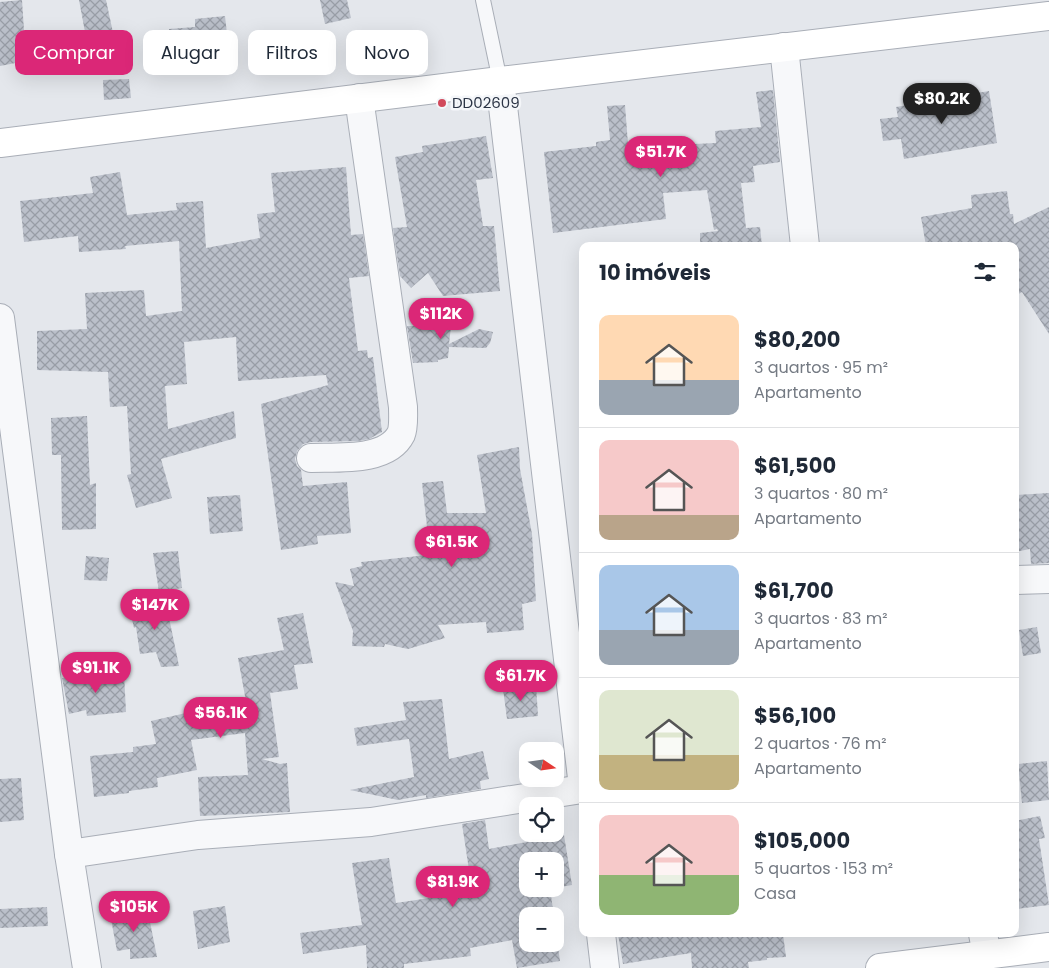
<!DOCTYPE html>
<html lang="pt">
<meta charset="utf-8">
<style>
:root{--surface:#fff;--page:#f2f2f3;--text:#1f2937;--muted:#747a83;--line:#e0e1e3;--accent:#db2777}
body{margin:0;font-family:Poppins,sans-serif;background:var(--page);color:var(--text);height:100vh;display:flex;flex-direction:column;font-size:19px;white-space:nowrap}
*{box-sizing:border-box;margin:0}
p{font-size:16px;color:var(--muted)}
.icon{flex:none;width:28px;height:28px;fill:none;stroke:currentColor;stroke-width:2;stroke-linecap:round;stroke-linejoin:round}
.map{position:relative;flex:1;overflow:hidden}
.panel{position:absolute;left:579px;top:242px;width:440px;height:695px;display:flex;flex-direction:column;background:var(--surface);border-radius:10px;box-shadow:0 5px 20px #0002}
.panel>*{flex:none}
.banner{position:absolute;left:15px;top:30px;width:475px;height:45px;display:flex;gap:10px}
.needle{width:32px;rotate:103deg}
.controls{position:absolute;left:519px;top:742px;display:grid;gap:10px}
.controls a{display:grid;place-items:center;width:45px;height:45px;border-radius:10px;background:var(--surface);box-shadow:0 5px 20px #0002;font-size:25px}
.price{position:absolute;translate:-50% -42px;padding:0 11px;border-radius:18px;background:var(--accent);color:#fff;font-size:16px;line-height:32px;filter:drop-shadow(0 1px 2px #0008)}
.price::after{content:'';position:absolute;left:50%;top:30px;width:15px;height:11px;margin-left:-8px;background:inherit;clip-path:polygon(0 0,100% 0,50% 100%)}
.price.on{background:#222;color:#fff}
ul{padding:0;list-style:none}
li{display:flex;align-items:center;gap:15px;height:125px;padding:0 20px}
li+li{border-top:1px solid var(--line)}
li span{display:grid;place-items:center;flex:none;width:140px;height:100px;border-radius:10px;color:#555}
li>.icon{margin-inline-start:auto}
span .icon{width:60px;height:60px;fill:#fffc;stroke-width:1}
li b{font-size:21px}
h2{display:flex;justify-content:space-between;align-items:center;height:60px;padding:0 20px;font-size:21px}
.pill{padding:0 18px;border-radius:10px;background:var(--surface);box-shadow:0 5px 20px #0002;font-size:18px;line-height:45px}
.pill.on{background:var(--accent);color:#fff}
.map>svg:first-child{display:block}
</style>
<div class="map">
<svg width="1049" height="968" viewBox="0 0 1049 968">
<defs>
<pattern id="building-cross-hatch" width="8" height="8" patternUnits="userSpaceOnUse" patternTransform="scale(1.25)"><rect width="8" height="8" fill="#bbc0ca"/><path d="M0 0l8 8M0 8l8-8" fill="none" stroke="#989da6"/></pattern>
</defs>
<rect width="100%" height="100%" fill="#e4e7ec"/>
<g fill="url(#building-cross-hatch)">
<polygon points="22,0 26,61 0,66 0,2"/>
<polygon points="79,0 106,0 115,42 88,48"/>
<polygon points="320,0 347,0 351,18 325,24"/>
<polygon points="225,16 230,61 172,67 172,63 159,64 156,35 169,34 169,29 195,27 195,19"/>
<polygon points="129,79 131,98 104,100 103,80"/>
<polygon points="773,90 780,162 753,166 755,182 741,183 746,228 760,227 762,246 700,246 700,233 718,231 717,229 714,230 707,190 663,193 666,219 553,233 544,152 596,146 596,142 610,140 607,106 625,105 628,144 634,143 634,145 673,142 673,145 716,143 715,131 761,127 756,92"/>
<polygon points="989,91 997,143 904,159 901,139 883,141 880,119 898,117 896,107"/>
<polygon points="486,136 493,178 476,180 483,226 494,226 500,291 443,296 428,273 411,288 400,276 393,228 407,227 395,157 423,152 422,146"/>
<polygon points="346,167 351,235 363,234 369,276 349,278 358,351 367,350 368,358 373,357 382,432 369,439 358,441 311,442 303,444 297,451 295,459 297,466 301,470 303,486 347,482 351,533 317,536 318,544 281,550 261,404 328,385 326,375 238,381 236,337 184,342 187,384 165,386 168,429 234,411 236,438 161,459 172,498 136,508 127,475 131,474 127,406 110,407 108,372 37,370 37,331 87,329 85,293 144,290 146,316 182,311 179,241 125,246 126,249 79,252 78,236 24,242 20,201 93,193 90,177 120,172 127,215 177,210 176,203 203,201 206,248 260,238 257,214 275,212 271,173"/>
<polygon points="1007,191 1010,214 1013,214 1014,224 1049,207 1049,334 1022,292 1015,296 1015,246 926,246 921,217 972,208 971,195"/>
<polygon points="418,318 452,318 449,344 479,329 493,332 490,343 486,348 449,347 448,358 438,360 438,362 413,363 407,326 418,326"/>
<polygon points="87,416 90,485 96,483 96,529 62,530 61,455 52,455 51,418"/>
<polygon points="519,447 520,469 532,534 536,601 522,604 524,630 487,633 486,622 438,625 445,638 408,649 385,644 384,647 352,646 353,631 335,582 354,586 350,569 362,566 361,562 428,555 427,545 429,544 422,483 443,481 447,513 486,513 477,455"/>
<polygon points="1049,493 1049,563 1031,564 1030,549 1015,552 1015,495"/>
<polygon points="240,495 243,531 210,534 207,497"/>
<polygon points="178,551 182,588 159,592 153,553"/>
<polygon points="86,556 109,558 107,581 84,580"/>
<polygon points="165,598 179,666 161,667 156,652 140,654 136,627 134,628 129,605"/>
<polygon points="303,613 313,663 294,665 298,689 270,693 279,757 262,759 280,764 287,763 290,812 200,816 198,777 248,775 245,733 191,740 197,770 157,778 158,787 129,791 129,793 94,797 90,756 133,752 133,747 156,744 151,721 186,713 247,707 238,658 284,650 277,618"/>
<polygon points="1037,627 1041,653 1023,656 1019,630"/>
<polygon points="124,673 126,712 87,716 86,710 69,714 62,678"/>
<polygon points="536,685 538,716 507,719 503,689"/>
<polygon points="442,699 449,759 483,751 489,779 480,781 481,789 426,798 426,795 398,800 350,790 414,777 409,739 357,746 354,728 406,720 403,702"/>
<polygon points="1047,761 1049,800 1022,803 1018,764"/>
<polygon points="21,778 24,820 0,822 0,779"/>
<polygon points="1040,816 1045,838 1039,839 1049,905 1015,909 1015,821"/>
<polygon points="485,820 489,849 564,835 572,885 555,888 555,861 528,861 528,889 550,889 554,916 528,916 528,944 555,944 555,925 560,961 517,968 512,940 470,948 471,956 404,964 404,968 367,968 366,945 303,954 300,933 362,925 352,863 389,858 396,903 470,892 466,870 469,870 462,824"/>
<polygon points="225,906 230,942 198,949 193,911"/>
<polygon points="47,907 48,926 0,928 0,909"/>
<polygon points="147,907 157,957 130,959 130,949 117,951 110,914"/>
<polygon points="618,934 764,934 765,935 783,934 786,957 767,958 767,960 748,962 749,968 692,968 691,953 623,964"/>
</g>
<g fill="none" stroke-linecap="round" stroke-linejoin="round">
<g stroke="#a9aeb7" stroke-width="16">
<polyline id="lane" points="483,0 500,81"/>
</g>
<g stroke="#a9aeb7" stroke-width="30">
<g id="street">
<polyline points="784,47 805,246"/>
<polyline points="500,81 582,778"/>
<polyline points="0,318 69,854 87,968"/>
<path d="M311 458C337 457 387 462 401 434 404 427 403 415 403 407L359 98"/>
<polyline points="1015,580 1049,579"/>
<polyline points="69,854 198,835 371,822 582,789"/>
<polyline points="601,934 605,968"/>
<polyline points="983,934 987,955"/>
</g>
</g>
<g stroke="#a9aeb7" stroke-width="30">
<g id="secondary">
<polyline points="0,143 500,81 1049,16"/>
<polyline points="880,968 1049,947"/>
</g>
</g>
<use href="#lane" stroke="#f7f8fa" stroke-width="14"/>
<use href="#street" stroke="#f7f8fa" stroke-width="28"/>
<use href="#secondary" stroke="#fff" stroke-width="28"/>
</g>
<circle fill="#d1495b" stroke="#f4f6f9" stroke-width="2" cx="442" cy="103" r="5"/>
<g text-anchor="middle" stroke-width="5" stroke-linejoin="round" paint-order="stroke">
<g font-size="15" fill="#2b3445" stroke="#f4f6f9" text-anchor="start">
<text x="452" y="108">DD02609</text>
</g>
</g>
</svg>
<div class="controls">
<a><svg class="needle" viewBox="-14 -14 28 28"><path d="M0-13l5 13h-10z" fill="#e53935"/><path d="M0 13l5-13h-10z" fill="#747a83"/></svg></a>
<a><svg class="icon" aria-label="locate" viewBox="0 0 24 24"><circle cx="12" cy="12" r="6"/><path d="M12 2v4M12 18v4M2 12h4M18 12h4"/></svg></a>
<a>+</a>
<a>−</a>
</div>
<b class="price on" style="left:942px;top:125px">$80.2K</b>
<b class="price" style="left:661px;top:178px">$51.7K</b>
<b class="price" style="left:441px;top:340px">$112K</b>
<b class="price" style="left:452px;top:568px">$61.5K</b>
<b class="price" style="left:155px;top:631px">$147K</b>
<b class="price" style="left:96px;top:694px">$91.1K</b>
<b class="price" style="left:521px;top:702px">$61.7K</b>
<b class="price" style="left:221px;top:739px">$56.1K</b>
<b class="price" style="left:453px;top:908px">$81.9K</b>
<b class="price" style="left:134px;top:933px">$105K</b>
<div class="banner">
<a class="pill on">Comprar</a>
<a class="pill">Alugar</a>
<a class="pill">Filtros</a>
<a class="pill">Novo</a>
</div>
<section class="panel">
<h2>10 imóveis<svg class="icon" aria-label="filters" viewBox="0 0 24 24"><path d="M4 7h16M4 17h16"/><circle cx="9" cy="7" r="2"/><circle cx="15" cy="17" r="2"/></svg></h2>
<ul>
<li><span style="background:linear-gradient(#ffd9b3 65%,#9aa5b1 0)"><svg class="icon" aria-label="home" viewBox="0 0 24 24"><path d="M3 11l9-7 9 7M6 9v11h12V9"/></svg></span><div><b>$80,200</b><p>3 quartos · 95 m²</p><p>Apartamento</p></div></li>
<li><span style="background:linear-gradient(#f6c9c9 75%,#b9a48a 0)"><svg class="icon" aria-label="home" viewBox="0 0 24 24"><path d="M3 11l9-7 9 7M6 9v11h12V9"/></svg></span><div><b>$61,500</b><p>3 quartos · 80 m²</p><p>Apartamento</p></div></li>
<li><span style="background:linear-gradient(#a9c7e8 65%,#9aa5b1 0)"><svg class="icon" aria-label="home" viewBox="0 0 24 24"><path d="M3 11l9-7 9 7M6 9v11h12V9"/></svg></span><div><b>$61,700</b><p>3 quartos · 83 m²</p><p>Apartamento</p></div></li>
<li><span style="background:linear-gradient(#dfe7d0 65%,#c2b280 0)"><svg class="icon" aria-label="home" viewBox="0 0 24 24"><path d="M3 11l9-7 9 7M6 9v11h12V9"/></svg></span><div><b>$56,100</b><p>2 quartos · 76 m²</p><p>Apartamento</p></div></li>
<li><span style="background:linear-gradient(#f6c9c9 60%,#8fb573 0)"><svg class="icon" aria-label="home" viewBox="0 0 24 24"><path d="M3 11l9-7 9 7M6 9v11h12V9"/></svg></span><div><b>$105,000</b><p>5 quartos · 153 m²</p><p>Casa</p></div></li>
</ul>
</section>
</div>
